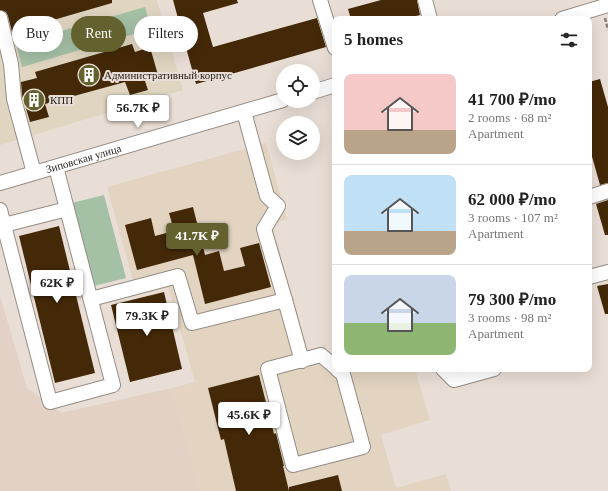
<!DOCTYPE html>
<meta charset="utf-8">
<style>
:root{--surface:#fff;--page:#f6f6f6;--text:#222;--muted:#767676;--line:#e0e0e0;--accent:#63612e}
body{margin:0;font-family:Georgia,serif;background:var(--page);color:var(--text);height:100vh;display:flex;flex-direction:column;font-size:15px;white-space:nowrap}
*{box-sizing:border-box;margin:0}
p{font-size:13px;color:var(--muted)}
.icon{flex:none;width:22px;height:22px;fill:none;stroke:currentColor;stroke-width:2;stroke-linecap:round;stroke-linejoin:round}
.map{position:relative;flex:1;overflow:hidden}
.drawer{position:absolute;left:332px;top:16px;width:260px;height:356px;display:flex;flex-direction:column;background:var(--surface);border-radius:8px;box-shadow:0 4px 16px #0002}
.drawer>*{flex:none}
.hud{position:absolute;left:12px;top:16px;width:260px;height:36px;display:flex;gap:8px}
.buttons{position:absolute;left:276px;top:64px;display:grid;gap:8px}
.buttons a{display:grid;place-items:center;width:44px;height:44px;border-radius:50%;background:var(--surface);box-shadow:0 4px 16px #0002;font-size:20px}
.price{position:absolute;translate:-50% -34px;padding:0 9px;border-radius:4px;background:#fff;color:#222;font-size:13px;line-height:26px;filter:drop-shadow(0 1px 2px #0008)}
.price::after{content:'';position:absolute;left:50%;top:24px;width:12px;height:9px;margin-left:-6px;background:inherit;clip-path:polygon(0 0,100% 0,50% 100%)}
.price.active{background:var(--accent);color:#fff}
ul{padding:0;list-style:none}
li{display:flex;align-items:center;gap:12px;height:100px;padding:0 12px}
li+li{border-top:1px solid var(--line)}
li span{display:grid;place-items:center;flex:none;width:112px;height:80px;border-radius:8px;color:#555}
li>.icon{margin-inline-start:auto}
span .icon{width:48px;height:48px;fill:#fffc;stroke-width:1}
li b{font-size:17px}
h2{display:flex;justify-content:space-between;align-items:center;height:48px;padding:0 12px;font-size:17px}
.tag{padding:0 14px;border-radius:18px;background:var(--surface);box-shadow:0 4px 16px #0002;font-size:14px;line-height:36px}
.tag.active{background:var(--accent);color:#fff}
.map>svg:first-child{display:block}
</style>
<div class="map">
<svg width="608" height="491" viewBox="0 0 608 491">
<rect width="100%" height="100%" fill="#e9ded5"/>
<polygon fill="#e2d1c4" points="0,296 27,388 61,413 172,388 200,491 0,491"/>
<polygon fill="#dfd5c1" points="0,0 157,0 183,90 0,145"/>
<polygon fill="#e2d4c1" points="266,143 287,219 272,224 308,350 325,345 332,369 415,369 430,420 381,435 396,488 446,474 451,491 200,491 172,388 195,382 168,286 137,295 107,187"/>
<g fill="#a4c0a5">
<polygon points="145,7 151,29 22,67 16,44"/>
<polygon points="104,195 126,278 94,286 72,203"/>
</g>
<g fill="#442908">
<polygon points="0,0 112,0 112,3 12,32 8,16 6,12 0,10"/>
<polygon points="173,0 237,0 238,3 203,13 213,47 317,18 326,47 196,84"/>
<polygon points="381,0 417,0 420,15 405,19 351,19 348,9"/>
<polygon points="132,44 135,52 150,47 158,75 144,78 148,90 130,95 125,82 45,104 49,117 30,122 22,95 21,82 37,78 35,72"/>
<polygon points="600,79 608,107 608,183 600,185 589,146 589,82"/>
<polygon points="608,200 608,235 605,235 596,204"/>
<polygon points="193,207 205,255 219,251 224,271 245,266 240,248 259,243 271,287 205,304 193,255 137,270 125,225 151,218 155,236 174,231 169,213"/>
<polygon points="59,226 95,373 55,383 19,236"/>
<polygon points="608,284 608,314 605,314 597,286"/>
<polygon points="164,292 182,369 130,382 111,305"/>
<polygon points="259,375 274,434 276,433 284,466 283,466 289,491 236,491 224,439 221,440 208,388"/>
<polygon points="338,475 342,491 289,491 289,487"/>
</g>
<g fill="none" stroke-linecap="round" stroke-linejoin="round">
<g stroke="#958c84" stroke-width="16">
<g id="minor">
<polyline points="320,0 335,48"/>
<polyline points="425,0 430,19"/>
<polyline points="0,18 11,64 14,99 34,173"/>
<polyline points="562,19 608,5"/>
<polyline points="313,92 335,85"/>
<path id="s1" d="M0 183 283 100"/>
<polyline points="589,197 608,191"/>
<polyline points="0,210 50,402 113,385 56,167"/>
<polyline points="4,225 67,209"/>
<polyline points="589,277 608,272"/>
<polyline points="91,299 178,276 192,323 285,300 264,229 278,206 267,196 244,112"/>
<polyline points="285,300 302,361"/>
<polyline points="335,367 321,355 268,369 293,465 363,447 343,374 337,369"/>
<polyline points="443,369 454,380 494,369"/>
</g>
</g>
<polyline stroke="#88817a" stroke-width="2.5" stroke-dasharray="4 2" stroke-linecap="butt" points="605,18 608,30"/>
<use href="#minor" stroke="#fff" stroke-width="14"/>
</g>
<defs>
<g id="building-disc" transform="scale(1.15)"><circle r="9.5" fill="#63612e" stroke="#e9ded5"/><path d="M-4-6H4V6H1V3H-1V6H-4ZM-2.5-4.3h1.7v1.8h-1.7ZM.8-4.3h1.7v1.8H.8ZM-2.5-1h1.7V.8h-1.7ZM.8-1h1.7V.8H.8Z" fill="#fff"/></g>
</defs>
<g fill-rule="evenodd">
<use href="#building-disc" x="89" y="75"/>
<use href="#building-disc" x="34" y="100"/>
</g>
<g text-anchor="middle" stroke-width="4" stroke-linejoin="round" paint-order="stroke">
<g font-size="11" fill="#211e1a" stroke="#e9ded5" text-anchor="start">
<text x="104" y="79">Административный корпус</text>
<text x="50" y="104">КПП</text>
</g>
<g font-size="11" fill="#211e1a" stroke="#e9ded5">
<text dy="4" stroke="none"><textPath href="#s1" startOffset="87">Зиповская улица</textPath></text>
</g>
</g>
</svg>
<div class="buttons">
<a><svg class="icon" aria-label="locate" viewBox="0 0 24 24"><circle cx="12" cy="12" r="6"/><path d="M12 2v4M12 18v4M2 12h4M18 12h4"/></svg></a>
<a><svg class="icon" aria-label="layers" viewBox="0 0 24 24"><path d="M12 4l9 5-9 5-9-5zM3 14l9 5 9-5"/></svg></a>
</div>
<b class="price" style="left:138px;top:129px">56.7K ₽</b>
<b class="price active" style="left:197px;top:257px">41.7K ₽</b>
<b class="price" style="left:57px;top:304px">62K ₽</b>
<b class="price" style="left:147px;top:337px">79.3K ₽</b>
<b class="price" style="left:249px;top:436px">45.6K ₽</b>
<div class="hud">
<a class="tag">Buy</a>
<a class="tag active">Rent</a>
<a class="tag">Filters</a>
</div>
<section class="drawer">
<h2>5 homes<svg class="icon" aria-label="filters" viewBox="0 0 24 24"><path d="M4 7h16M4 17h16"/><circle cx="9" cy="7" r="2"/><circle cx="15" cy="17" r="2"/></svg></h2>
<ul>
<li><span style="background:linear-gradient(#f6c9c9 70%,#b9a48a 0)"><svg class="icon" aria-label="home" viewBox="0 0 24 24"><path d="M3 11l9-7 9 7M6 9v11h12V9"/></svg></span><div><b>41 700 ₽/mo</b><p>2 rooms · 68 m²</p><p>Apartment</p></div></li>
<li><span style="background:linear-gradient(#bfe0f5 70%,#b9a48a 0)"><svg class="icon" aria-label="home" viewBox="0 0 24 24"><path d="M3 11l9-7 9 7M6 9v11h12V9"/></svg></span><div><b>62 000 ₽/mo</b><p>3 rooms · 107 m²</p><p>Apartment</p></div></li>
<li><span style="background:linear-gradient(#c9d6e8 60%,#8fb573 0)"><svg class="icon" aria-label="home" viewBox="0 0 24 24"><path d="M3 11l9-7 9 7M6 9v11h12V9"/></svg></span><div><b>79 300 ₽/mo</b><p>3 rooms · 98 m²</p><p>Apartment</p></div></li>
</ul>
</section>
</div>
